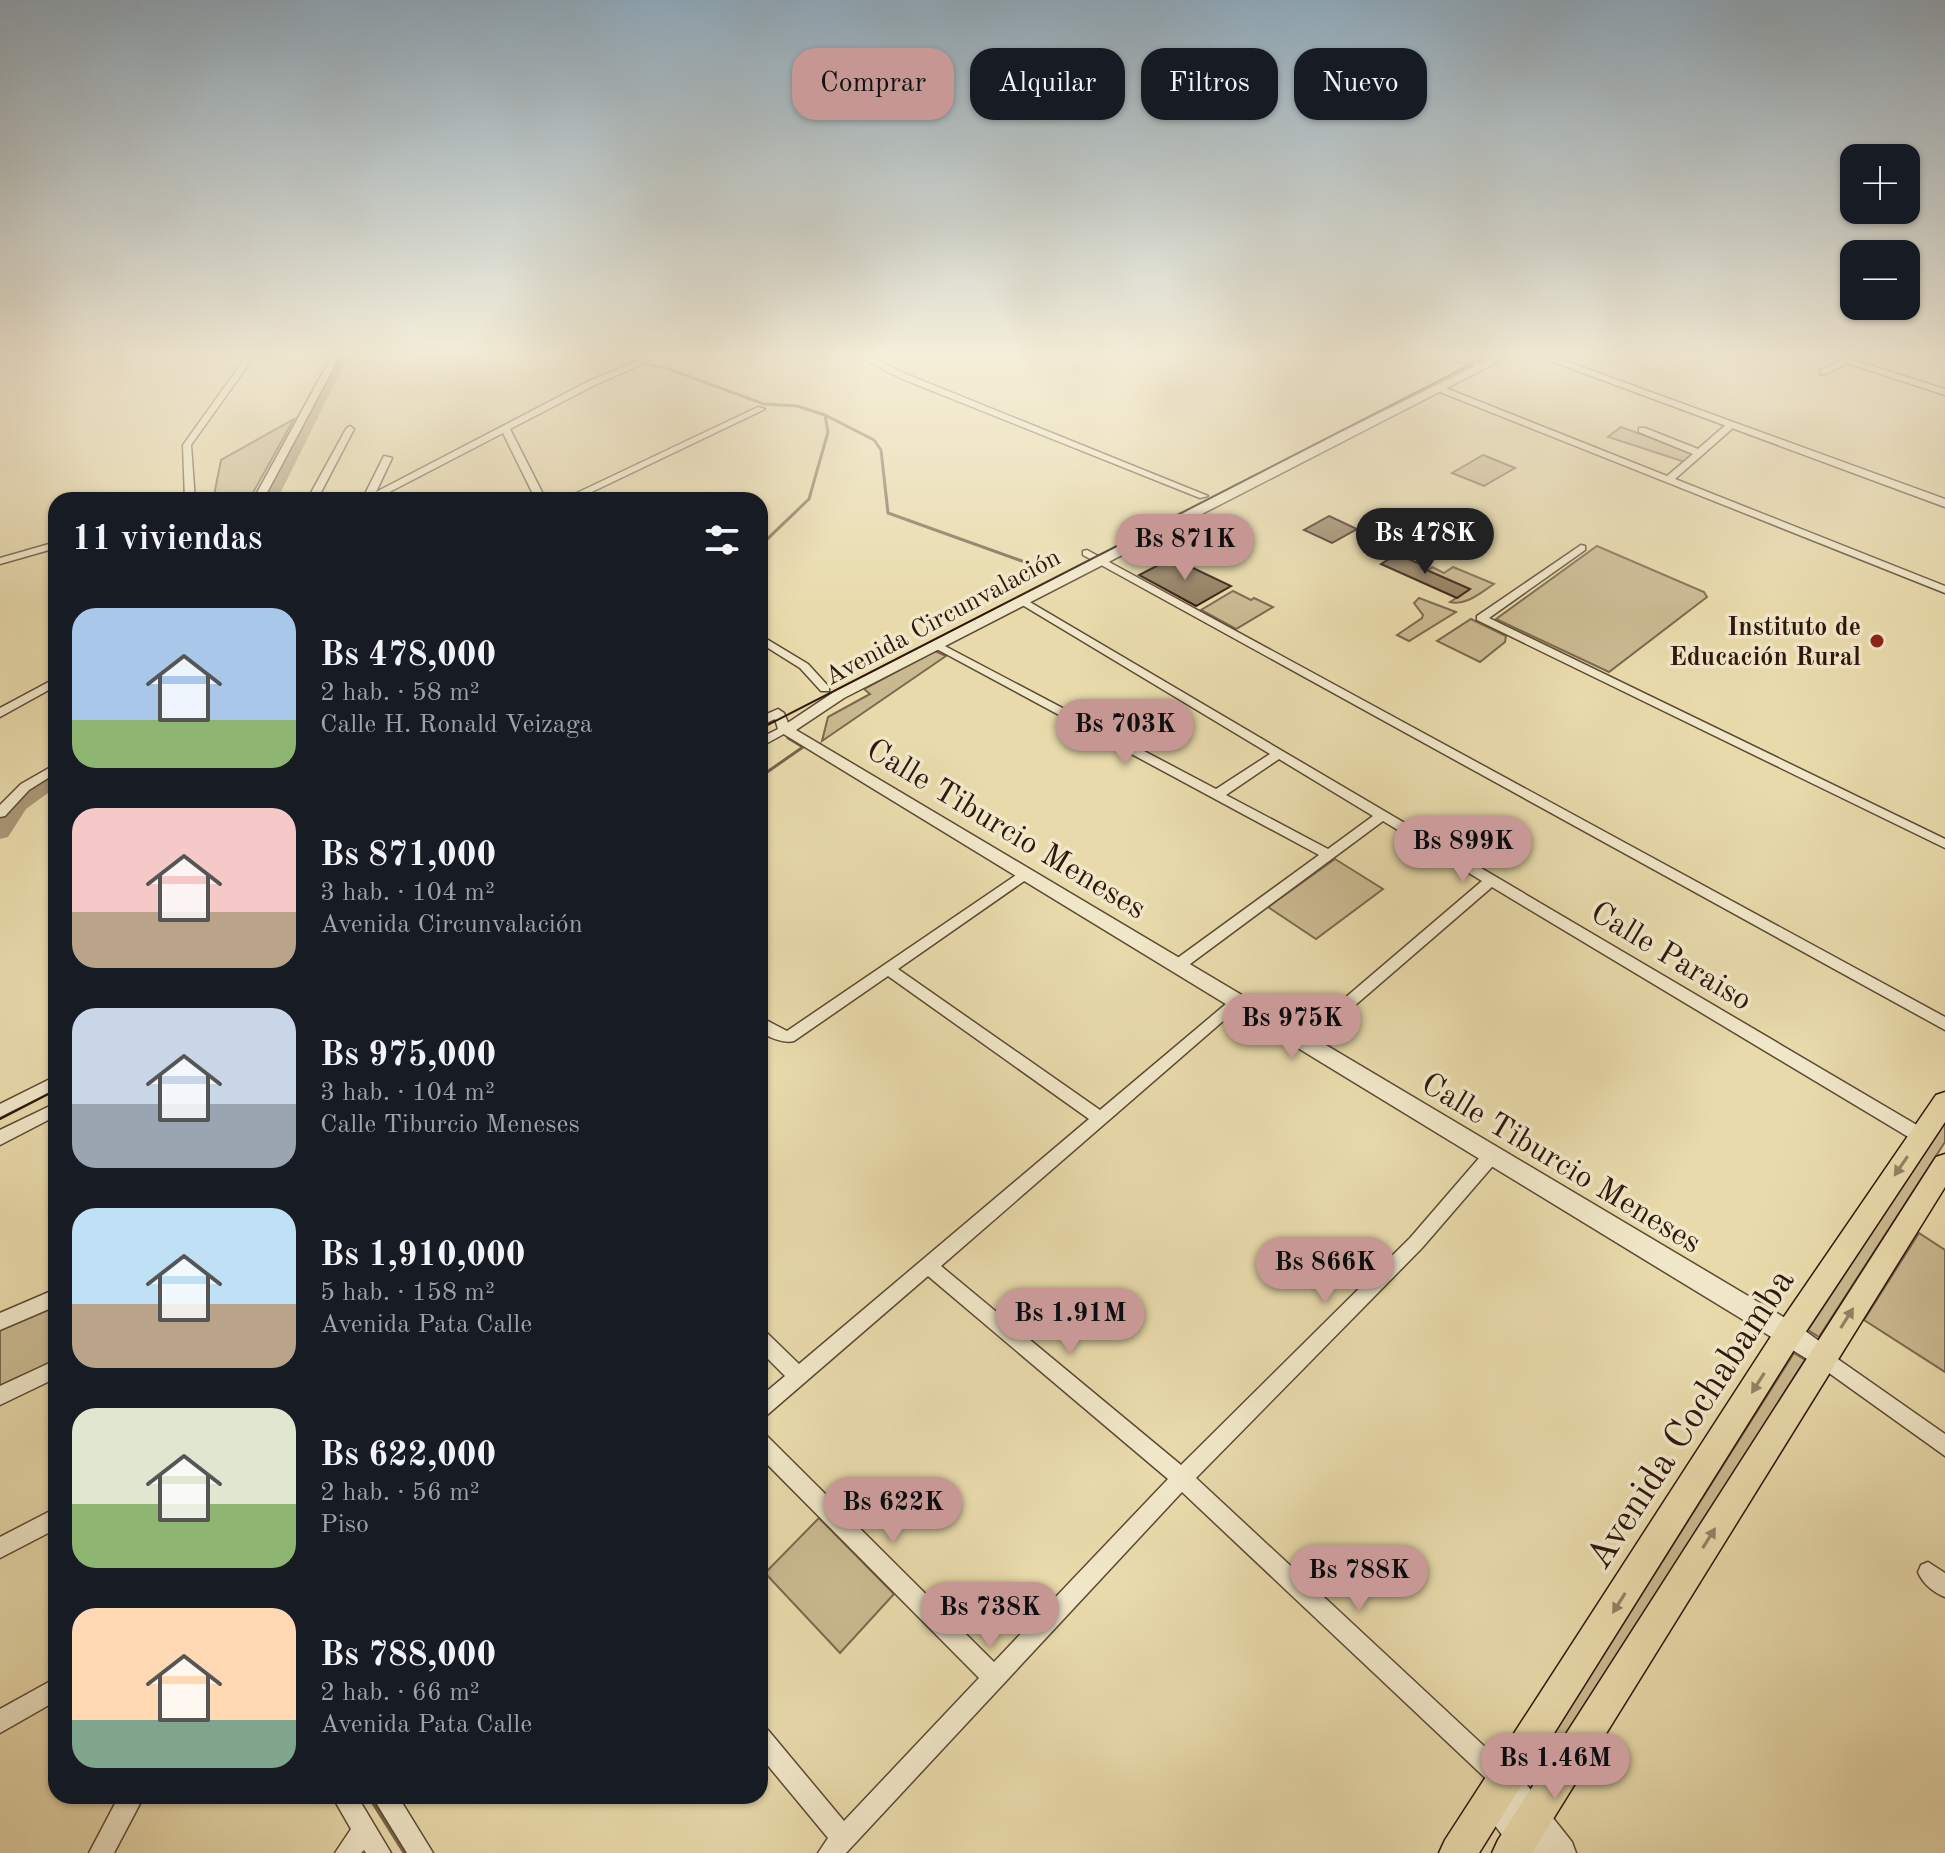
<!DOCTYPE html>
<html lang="es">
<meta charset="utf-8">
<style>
:root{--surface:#171b24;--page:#242831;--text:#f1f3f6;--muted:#9ea1a6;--accent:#c59692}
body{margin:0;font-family:"Old Standard TT",serif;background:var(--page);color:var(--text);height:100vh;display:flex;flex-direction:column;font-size:30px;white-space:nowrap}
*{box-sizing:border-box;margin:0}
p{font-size:26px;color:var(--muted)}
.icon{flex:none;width:44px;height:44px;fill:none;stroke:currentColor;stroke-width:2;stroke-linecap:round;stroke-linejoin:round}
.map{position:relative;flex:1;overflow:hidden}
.sheet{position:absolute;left:48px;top:492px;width:720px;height:1312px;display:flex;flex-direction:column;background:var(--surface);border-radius:24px;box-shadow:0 2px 6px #0004}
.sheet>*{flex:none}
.hud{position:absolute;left:792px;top:48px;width:760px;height:72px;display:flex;gap:16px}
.fabs{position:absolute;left:1840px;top:144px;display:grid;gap:16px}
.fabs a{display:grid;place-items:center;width:80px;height:80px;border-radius:16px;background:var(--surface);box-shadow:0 2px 6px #0004;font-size:40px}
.price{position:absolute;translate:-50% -68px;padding:0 18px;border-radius:28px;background:var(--accent);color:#111;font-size:26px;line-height:52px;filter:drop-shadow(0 2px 4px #0008)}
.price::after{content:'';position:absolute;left:50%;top:48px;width:24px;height:18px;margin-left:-12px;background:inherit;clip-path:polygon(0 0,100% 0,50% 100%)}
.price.active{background:#222;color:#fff}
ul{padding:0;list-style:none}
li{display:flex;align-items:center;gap:24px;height:200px;padding:0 24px}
li span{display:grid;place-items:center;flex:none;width:224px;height:160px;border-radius:24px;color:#555}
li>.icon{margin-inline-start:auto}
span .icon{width:96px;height:96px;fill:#fffc;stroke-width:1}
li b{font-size:34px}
h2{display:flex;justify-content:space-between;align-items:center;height:96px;padding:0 24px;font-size:34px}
.pill{padding:0 28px;border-radius:24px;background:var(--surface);box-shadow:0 2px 6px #0004;font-size:28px;line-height:72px}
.pill.active{background:var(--accent);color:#111}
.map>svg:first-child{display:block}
</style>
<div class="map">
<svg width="1945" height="1853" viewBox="0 0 1945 1853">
<rect width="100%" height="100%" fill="#e8daab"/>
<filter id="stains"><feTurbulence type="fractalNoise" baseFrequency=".0025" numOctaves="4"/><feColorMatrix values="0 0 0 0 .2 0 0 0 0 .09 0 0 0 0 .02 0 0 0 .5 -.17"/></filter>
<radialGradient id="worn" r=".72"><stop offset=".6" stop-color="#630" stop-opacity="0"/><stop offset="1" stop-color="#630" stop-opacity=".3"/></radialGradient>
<g fill="#c9b990" stroke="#7c684e" stroke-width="2">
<polygon points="294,419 249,500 213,500 221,460"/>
<polygon points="1621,427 1693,453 1685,462 1608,437"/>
<polygon points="1483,455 1515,468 1484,486 1452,473"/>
<polygon points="1597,546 1704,592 1707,597 1609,672 1496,619"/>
<path d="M1432 567 1444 573 1453 567 1494 584C1480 593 1466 606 1450 602L1469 590 1428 571Z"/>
<polygon points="1233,591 1251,600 1254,598 1273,607 1236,629 1201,610"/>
<polygon points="1419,598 1456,612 1409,641 1397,635 1422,618 1423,615 1414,603"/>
<polygon points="1471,619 1506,636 1505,642 1480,662 1437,641"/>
<polygon points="935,651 946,656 822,741 828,717 870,694 864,689"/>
<polygon points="1335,859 1383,889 1316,939 1268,907"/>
<polygon points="1945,1121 1945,1142 1819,1337 1808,1330"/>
<polygon points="1919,1233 1945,1250 1945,1372 1864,1320"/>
<polygon points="56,1302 56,1360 0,1387 0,1327"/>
<polygon points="1794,1353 1805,1360 1542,1781 1530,1771"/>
<polygon points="819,1518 894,1594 840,1653 765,1573"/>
</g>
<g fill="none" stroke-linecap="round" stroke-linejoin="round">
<g stroke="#78644b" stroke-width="3">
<polyline points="603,354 669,369 764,404 797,406 825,415 828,432 809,499 760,546"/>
<polyline points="825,415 874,440 881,450 888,513 1047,570"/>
<polyline points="760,777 803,747 788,738"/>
</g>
<polyline stroke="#78644b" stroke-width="6" points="370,1796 406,1853"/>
<g fill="#a99875" fill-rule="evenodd">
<polygon points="335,354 349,354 277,500 261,500"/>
<polygon points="56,770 56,787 26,809 8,837 0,839 0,815 10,799"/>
</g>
</g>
<g fill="#8f7c5f" stroke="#2f170c" stroke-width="2">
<polygon points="1329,516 1357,529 1332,543 1304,530"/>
<polygon points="1397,554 1425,566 1422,568 1470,589 1457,598 1381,564"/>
<polygon points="1172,558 1231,586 1196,606 1139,575"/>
</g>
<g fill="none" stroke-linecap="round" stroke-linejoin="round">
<g stroke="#5d4834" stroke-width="3">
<g id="minor">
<polygon points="248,354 256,354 191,445 195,500 185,500 183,445"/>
<polygon points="333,354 341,354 263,500 253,500"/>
<polygon points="654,354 665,354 595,385 510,429 546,500 536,500 503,433 374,500 362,500 384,456 392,458 376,492 589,381"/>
<polygon points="854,354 864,354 906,374 1208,496 1200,498 900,378"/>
<polygon points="1436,354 1449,354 1486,366 1482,368"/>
<polygon points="1822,354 1834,354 1945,389 1945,395 1847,363 1826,374 1820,374 1820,370 1840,361"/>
<polygon points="1438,385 1667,476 1693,454 1639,432 1639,428 1645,428 1698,449 1728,423 1734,423 1734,427 1675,479 1945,586 1945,593 1435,390 1434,388"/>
<polygon points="758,407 765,409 575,500 562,500"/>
<polygon points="350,426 354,429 317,500 307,500 346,429"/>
<polygon points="56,542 56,548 0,564 0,558"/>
<polygon points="1581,545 1585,546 1585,550 1489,618 1945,839 1945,848 1477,620 1477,616"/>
<polygon points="1087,550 1945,1017 1945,1030 1083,555 1083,551"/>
<path d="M1023 598 1927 1131 1929 1136 1927 1141 1921 1143 1915 1141 1492 887 1308 1046H1298L1295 1042 1298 1038 1482 881 1383 821 1182 970H1172L1170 966 1172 962 1319 855 931 646 937 643 941 644 1216 789 1270 754 1019 603V599ZM1279 759 1373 816 1328 849 1226 795Z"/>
<polygon points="760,635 808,664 829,687 829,691 821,691 800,668 760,643"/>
<polygon points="56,678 56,686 0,717 0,708"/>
<polygon points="778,709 784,713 791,730 760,747 760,738 778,729 775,719 760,726 760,717"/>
<polygon points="56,764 56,773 29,790 5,816 0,817 0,805 21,784"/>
<path d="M1025 869 1030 871 1032 874 1030 877 898 969 1100 1110 1233 998H1243L1245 1002 941 1266 1181 1465 1410 1238 1486 1150 1492 1148 1498 1150 1500 1155 1498 1160 1422 1248 1196 1478 1513 1773 1516 1781 1513 1789 1505 1792 1497 1789 1182 1492 846 1853H818L828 1838 760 1756V1727L768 1730 844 1821 979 1678 760 1457V1434L767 1436 994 1662 1168 1479 928 1276 767 1415 760 1418V1397L785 1376 760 1351V1330L766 1332 799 1364 1089 1119 888 976 794 1041C784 1044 768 1037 760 1031V1017L787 1031Z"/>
<polygon points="56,1076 56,1089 0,1117 0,1104"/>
<polygon points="56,1103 56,1116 0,1145 0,1130"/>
<polygon points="56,1289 56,1306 0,1330 0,1313"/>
<polygon points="1822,1348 1945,1434 1945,1456 1815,1363 1813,1357 1815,1351"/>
<polygon points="56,1360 56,1378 0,1405 0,1386"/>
<polygon points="56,1508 56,1529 0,1558 0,1537"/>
<path d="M1928 1562 1945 1573V1597C1934 1593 1922 1583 1918 1572L1921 1565Z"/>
<polygon points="56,1678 56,1701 0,1733 0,1709"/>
<polygon points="119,1796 144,1796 114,1853 89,1853"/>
<polygon points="332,1796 357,1796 391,1853 366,1853 364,1850 361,1853 335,1853 351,1829"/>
<polygon points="372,1796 398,1796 433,1853 407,1853"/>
</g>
</g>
<g stroke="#5d4834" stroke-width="3">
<g id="tertiary">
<polygon points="1500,354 1513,354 844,698 796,730 1797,1325 1830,1349 1834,1357 1830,1365 1822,1368 777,730 834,692 1335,435"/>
<polygon points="1532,354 1546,354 1945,499 1945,507"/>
<polygon points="1506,1766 1516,1771 1572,1842 1576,1853 1516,1853 1483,1810 1479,1799 1483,1788 1493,1785 1496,1771"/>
</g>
</g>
<g stroke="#2f170c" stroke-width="3">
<g id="primary">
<polygon points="1945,1092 1945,1122 1799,1342 1479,1853 1439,1853 1445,1840 1779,1324 1936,1095"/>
<polygon points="1945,1154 1945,1187 1532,1853 1492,1853 1498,1840 1936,1157"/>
</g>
</g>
<use href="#minor" fill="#f0e7c8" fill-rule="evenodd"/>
<use href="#tertiary" fill="#f0e7c8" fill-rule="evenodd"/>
<use href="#primary" fill="#e8daab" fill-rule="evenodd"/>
<g stroke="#2f170c" stroke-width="2">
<polyline points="760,729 1491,354"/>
<polyline points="0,1119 56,1090"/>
</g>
</g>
<defs><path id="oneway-solid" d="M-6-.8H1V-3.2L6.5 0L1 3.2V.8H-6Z" transform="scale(2)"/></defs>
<g fill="#958263">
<use href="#oneway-solid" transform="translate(1901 1166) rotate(124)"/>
<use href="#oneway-solid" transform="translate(1847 1318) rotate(-58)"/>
<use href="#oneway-solid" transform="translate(1758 1383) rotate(122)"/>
<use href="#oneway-solid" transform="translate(1709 1538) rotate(-58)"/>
<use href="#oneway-solid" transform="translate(1619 1603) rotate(122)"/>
</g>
<linearGradient id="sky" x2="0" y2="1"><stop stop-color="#8fa9ba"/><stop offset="0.58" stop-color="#f5eed9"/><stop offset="1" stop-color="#f5eed9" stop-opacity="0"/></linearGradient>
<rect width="1945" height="613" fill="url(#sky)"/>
<circle fill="#8f2418" stroke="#f0e7c8" stroke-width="3" cx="1877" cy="641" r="8"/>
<g text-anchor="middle" stroke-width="7" stroke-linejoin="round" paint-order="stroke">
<g font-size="26" fill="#2f170c" stroke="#f0e7c8">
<text transform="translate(942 616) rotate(-28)" y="9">Avenida Circunvalación</text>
</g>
<g font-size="26" font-weight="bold" fill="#2f170c" stroke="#f0e7c8" text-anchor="end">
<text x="1861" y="635">Instituto de<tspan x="1861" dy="30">Educación Rural</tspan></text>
</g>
<g font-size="32" fill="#2f170c" stroke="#f0e7c8">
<text transform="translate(1007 828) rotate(31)" y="11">Calle Tiburcio Meneses</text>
<text transform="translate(1672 955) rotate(31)" y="11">Calle Paraiso</text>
<text transform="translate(1562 1162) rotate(31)" y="11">Calle Tiburcio Meneses</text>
</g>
<g font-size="38" fill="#2f170c" stroke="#f0e7c8">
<text transform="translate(1689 1418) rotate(-57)" y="13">Avenida Cochabamba</text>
</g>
</g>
<rect width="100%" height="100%" filter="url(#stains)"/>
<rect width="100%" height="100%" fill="url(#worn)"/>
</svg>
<div class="fabs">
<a>+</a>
<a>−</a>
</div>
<b class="price active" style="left:1425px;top:576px">Bs 478K</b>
<b class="price" style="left:1185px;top:582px">Bs 871K</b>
<b class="price" style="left:1125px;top:767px">Bs 703K</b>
<b class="price" style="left:1463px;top:884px">Bs 899K</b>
<b class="price" style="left:1292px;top:1061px">Bs 975K</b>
<b class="price" style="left:1325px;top:1305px">Bs 866K</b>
<b class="price" style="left:1070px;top:1356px">Bs 1.91M</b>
<b class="price" style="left:893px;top:1545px">Bs 622K</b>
<b class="price" style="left:1359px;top:1613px">Bs 788K</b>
<b class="price" style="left:990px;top:1650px">Bs 738K</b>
<b class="price" style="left:1555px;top:1801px">Bs 1.46M</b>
<div class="hud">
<a class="pill active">Comprar</a>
<a class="pill">Alquilar</a>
<a class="pill">Filtros</a>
<a class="pill">Nuevo</a>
</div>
<section class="sheet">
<h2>11 viviendas<svg class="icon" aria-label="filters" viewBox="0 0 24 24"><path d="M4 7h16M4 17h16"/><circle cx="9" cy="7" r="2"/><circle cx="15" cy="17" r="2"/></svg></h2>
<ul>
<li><span style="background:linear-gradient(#a9c7e8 70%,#8fb573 0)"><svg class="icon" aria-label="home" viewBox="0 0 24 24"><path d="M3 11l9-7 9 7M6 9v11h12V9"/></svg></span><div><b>Bs 478,000</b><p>2 hab. · 58 m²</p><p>Calle H. Ronald Veizaga</p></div></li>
<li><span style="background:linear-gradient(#f6c9c9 65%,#b9a48a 0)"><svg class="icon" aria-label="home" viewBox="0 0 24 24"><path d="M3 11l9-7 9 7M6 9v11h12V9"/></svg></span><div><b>Bs 871,000</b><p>3 hab. · 104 m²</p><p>Avenida Circunvalación</p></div></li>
<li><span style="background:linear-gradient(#c9d6e8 60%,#9aa5b1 0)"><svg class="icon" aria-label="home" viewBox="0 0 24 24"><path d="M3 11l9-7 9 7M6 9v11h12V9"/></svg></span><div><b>Bs 975,000</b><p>3 hab. · 104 m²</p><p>Calle Tiburcio Meneses</p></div></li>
<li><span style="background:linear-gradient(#bfe0f5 60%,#b9a48a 0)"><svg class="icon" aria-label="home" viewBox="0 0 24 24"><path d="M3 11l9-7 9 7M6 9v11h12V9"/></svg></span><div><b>Bs 1,910,000</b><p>5 hab. · 158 m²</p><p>Avenida Pata Calle</p></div></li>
<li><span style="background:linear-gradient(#dfe7d0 60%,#8fb573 0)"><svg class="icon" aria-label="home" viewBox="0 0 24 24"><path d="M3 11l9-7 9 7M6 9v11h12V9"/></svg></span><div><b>Bs 622,000</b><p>2 hab. · 56 m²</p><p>Piso</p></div></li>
<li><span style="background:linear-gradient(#ffd9b3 70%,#7fa58c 0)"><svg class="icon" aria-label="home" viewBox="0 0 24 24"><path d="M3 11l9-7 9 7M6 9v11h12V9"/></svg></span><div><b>Bs 788,000</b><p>2 hab. · 66 m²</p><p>Avenida Pata Calle</p></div></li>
</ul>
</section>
</div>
